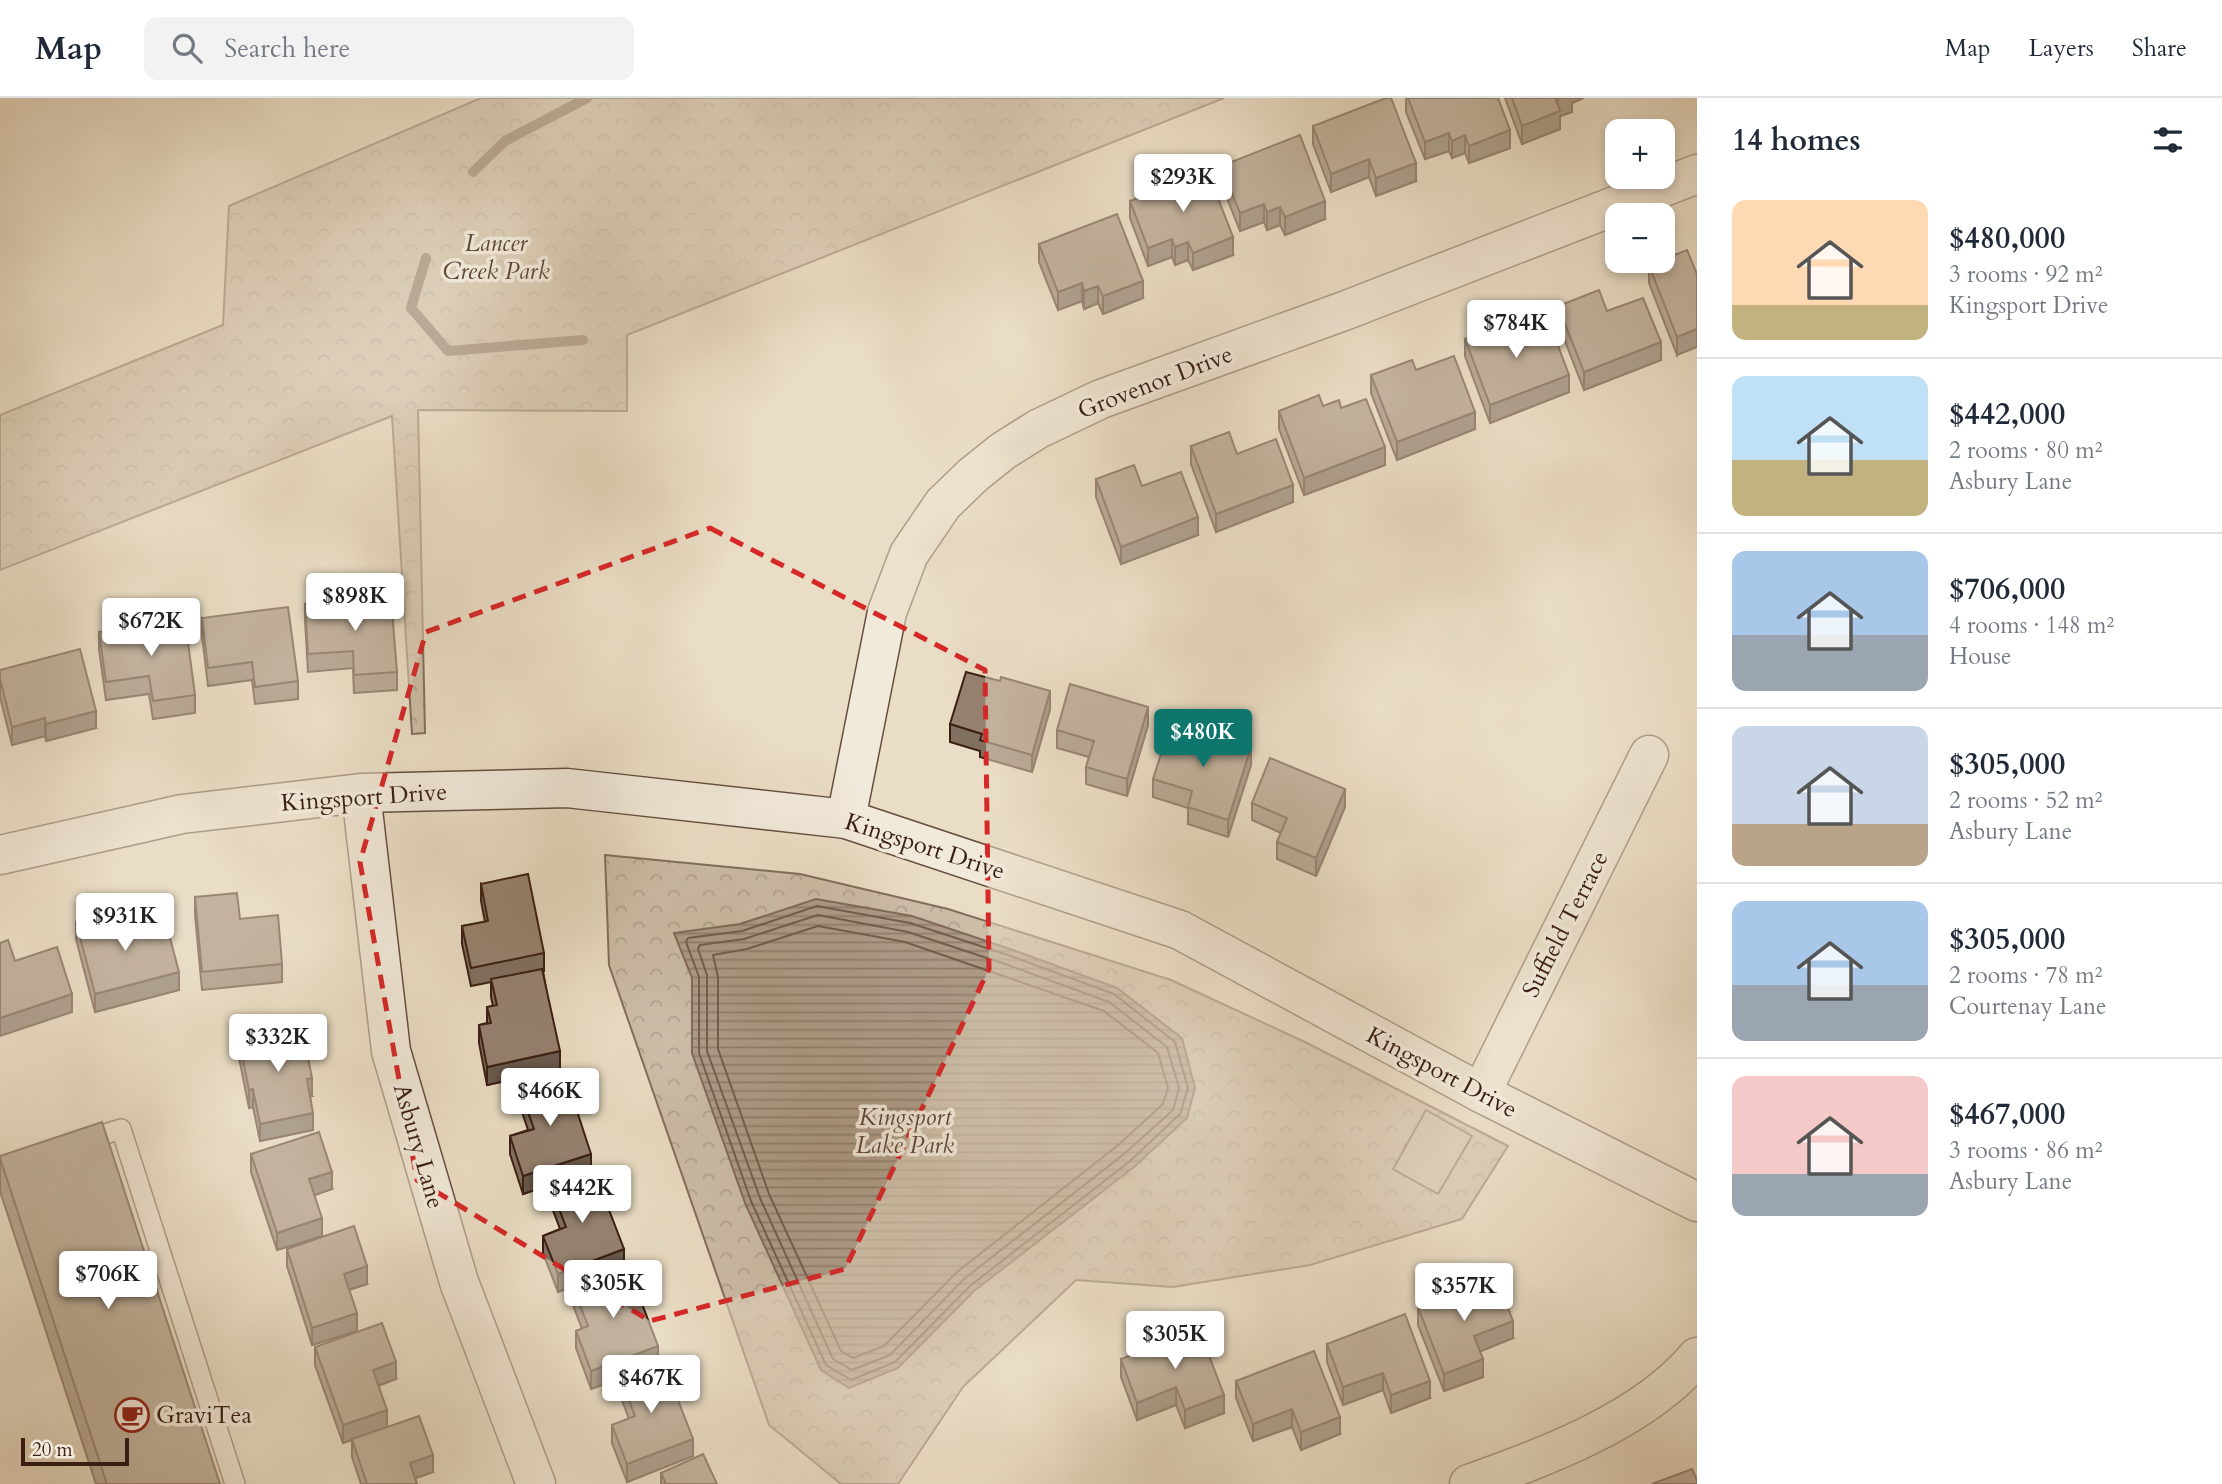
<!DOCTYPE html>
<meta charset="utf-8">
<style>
:root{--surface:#fff;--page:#f2f2f3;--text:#1f2937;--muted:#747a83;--line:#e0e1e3;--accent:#0f766e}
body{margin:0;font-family:Cardo,serif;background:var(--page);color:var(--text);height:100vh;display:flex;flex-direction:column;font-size:26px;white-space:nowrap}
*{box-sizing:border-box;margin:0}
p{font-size:23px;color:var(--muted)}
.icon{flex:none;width:38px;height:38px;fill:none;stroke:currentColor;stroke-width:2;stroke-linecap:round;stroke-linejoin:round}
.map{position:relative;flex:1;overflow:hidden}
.side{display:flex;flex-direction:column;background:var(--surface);width:525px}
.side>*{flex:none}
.controls{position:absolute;left:1605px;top:21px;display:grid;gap:14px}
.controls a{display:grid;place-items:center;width:70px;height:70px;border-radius:14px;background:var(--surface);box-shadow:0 4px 10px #0003;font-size:35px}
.scale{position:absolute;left:21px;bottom:18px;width:108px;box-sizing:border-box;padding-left:7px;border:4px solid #3a1e12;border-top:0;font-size:19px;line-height:24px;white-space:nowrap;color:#3a1e12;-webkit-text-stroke:5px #f1e9d9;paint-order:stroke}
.price{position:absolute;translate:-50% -60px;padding:0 16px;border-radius:7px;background:#fff;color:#222;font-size:23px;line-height:46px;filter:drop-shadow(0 2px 4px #0008)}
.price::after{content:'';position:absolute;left:50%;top:42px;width:21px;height:16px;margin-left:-10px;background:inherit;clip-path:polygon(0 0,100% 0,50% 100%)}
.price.active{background:var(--accent);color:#fff}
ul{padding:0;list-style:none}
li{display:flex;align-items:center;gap:21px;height:175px;padding:0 35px}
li+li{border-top:2px solid var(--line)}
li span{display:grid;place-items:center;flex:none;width:196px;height:140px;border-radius:14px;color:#555}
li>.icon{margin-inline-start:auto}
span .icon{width:84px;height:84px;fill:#fffc;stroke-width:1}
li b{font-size:30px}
h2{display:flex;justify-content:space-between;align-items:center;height:84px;padding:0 35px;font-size:30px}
header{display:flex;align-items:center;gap:42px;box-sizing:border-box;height:98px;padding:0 35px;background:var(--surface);border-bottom:2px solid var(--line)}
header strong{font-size:33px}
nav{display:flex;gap:38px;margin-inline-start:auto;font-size:24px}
.search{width:490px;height:63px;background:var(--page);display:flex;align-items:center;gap:18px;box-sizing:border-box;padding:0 24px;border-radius:14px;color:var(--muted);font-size:26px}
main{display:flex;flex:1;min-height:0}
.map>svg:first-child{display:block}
</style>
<header>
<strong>Map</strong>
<div class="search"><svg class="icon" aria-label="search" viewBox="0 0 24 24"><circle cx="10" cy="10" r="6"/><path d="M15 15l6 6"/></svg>Search here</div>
<nav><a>Map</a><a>Layers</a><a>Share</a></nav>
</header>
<main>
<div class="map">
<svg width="1697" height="1386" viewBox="0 0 1697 1386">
<defs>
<pattern id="park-crowns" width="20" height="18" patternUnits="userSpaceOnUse" patternTransform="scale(1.75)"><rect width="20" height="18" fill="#ccbda7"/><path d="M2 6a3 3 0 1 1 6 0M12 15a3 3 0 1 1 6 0" fill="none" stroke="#b0a28f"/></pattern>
<pattern id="water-rules" width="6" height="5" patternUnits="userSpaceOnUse" patternTransform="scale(1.75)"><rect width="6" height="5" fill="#ae9c88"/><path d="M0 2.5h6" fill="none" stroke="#8f7f6e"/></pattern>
</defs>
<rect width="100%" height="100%" fill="#eaddc5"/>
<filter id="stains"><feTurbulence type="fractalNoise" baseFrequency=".00286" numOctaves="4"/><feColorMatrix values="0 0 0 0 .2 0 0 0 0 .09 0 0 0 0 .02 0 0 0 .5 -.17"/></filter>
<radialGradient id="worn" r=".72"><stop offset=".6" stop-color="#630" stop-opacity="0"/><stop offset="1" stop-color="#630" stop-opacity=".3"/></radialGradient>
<g fill="url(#park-crowns)" stroke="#836e5c" stroke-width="2">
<polygon points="481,0 1224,0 627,237 627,313 418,312 425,635 412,636 392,318 0,472 0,317 223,227 229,108"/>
<polygon points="605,757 800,776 948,811 1171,882 1305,944 1508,1048 1462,1121 1310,1167 1173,1189 1076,1182 963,1289 898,1386 841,1386 769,1327 609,867"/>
</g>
<polygon fill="#ccbda7" stroke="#836e5c" stroke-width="2" points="1426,1012 1472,1038 1438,1096 1393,1071"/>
<polygon fill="url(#water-rules)" stroke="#806a59" stroke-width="2" points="816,801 912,818 1010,851 1117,890 1182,940 1195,990 1187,1020 1134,1069 974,1193 898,1270 849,1290 821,1272 745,1105 692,955 692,880 674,835 740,826"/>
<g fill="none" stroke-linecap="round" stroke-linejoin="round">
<g stroke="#745d4d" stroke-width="2">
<polygon points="817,808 910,825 1008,857 1114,896 1175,944 1188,990 1180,1016 1130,1063 970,1188 895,1264 851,1282 826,1267 751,1103 699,955 699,879 686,844 688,840 742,833"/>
<polygon points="818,817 908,834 1005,866 1109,904 1167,949 1179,990 1173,1012 1124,1056 964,1181 890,1257 852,1272 833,1261 760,1100 707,953 707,877 698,851 700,847 744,841"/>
<polygon points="818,828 905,844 1104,913 1158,955 1168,990 1163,1006 1117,1048 957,1174 884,1248 853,1260 841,1253 769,1096 718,951 718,879 713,857 747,851"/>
</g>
<g stroke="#806a59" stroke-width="10">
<polyline points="473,74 505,43 587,0"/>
<polyline points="426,160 411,210 448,253 583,242"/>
</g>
<g stroke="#664e3f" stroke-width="22">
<polyline id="service" points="83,1043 121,1031 235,1386"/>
</g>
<g stroke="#664e3f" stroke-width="41">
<g id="minor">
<polyline points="361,695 391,953 459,1184 536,1386"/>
<polyline points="846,721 887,514 909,456 943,406 973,377 1003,353 1038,331 1101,301 1344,213 1697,76"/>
<polyline points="0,757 182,716 361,695 567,690 846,721 1180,832 1481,995 1697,1104"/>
<polyline points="1481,995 1649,657"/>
<path d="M1469 1386C1547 1358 1643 1323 1697 1259"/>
</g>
</g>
<use href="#service" stroke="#f1e9d9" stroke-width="19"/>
<use href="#minor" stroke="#f1e9d9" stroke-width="38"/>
</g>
<g fill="#816f5f" stroke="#3a1e12" stroke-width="2">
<polygon points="1406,0 1498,0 1510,50 1469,65 1465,55 1452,60 1449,53 1425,61 1406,14"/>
<polygon points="1505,0 1583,0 1572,5 1572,14 1560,18 1560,31 1522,46"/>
<polygon points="1313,28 1416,83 1376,98 1369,79 1331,94 1313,46"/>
<polygon points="1221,68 1325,121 1285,137 1280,127 1267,132 1264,124 1240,133 1221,85"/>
<polygon points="1130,103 1233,157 1193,172 1188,162 1175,167 1172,159 1148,168 1130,120"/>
<polygon points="1039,146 1143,200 1103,216 1098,205 1084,211 1082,203 1058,212 1039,164"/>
<polygon points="1649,167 1697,176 1677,257 1649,185"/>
<polygon points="1558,208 1607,213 1661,262 1584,292 1558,225"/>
<polygon points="1510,235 1569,294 1490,325 1465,258 1465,241"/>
<polygon points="1416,272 1475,331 1397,362 1371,295 1371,277"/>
<polygon points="1323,308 1341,310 1385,367 1304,397 1279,331 1279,313"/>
<polygon points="1191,348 1237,356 1293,404 1216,434 1191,366"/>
<polygon points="1096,381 1142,388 1198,437 1121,466 1096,399"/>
<polygon points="305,506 397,574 397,592 354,595 353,570 308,574 305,523"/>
<polygon points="202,520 298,583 298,601 255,606 252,582 208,588 202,538"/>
<polygon points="99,534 195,597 195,615 153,621 149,596 106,602 99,552"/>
<polygon points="0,572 96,630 46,643 45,638 12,647 0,599"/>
<polygon points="1000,583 1050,611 1032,674 980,659 980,653 950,644 950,626"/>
<polygon points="1148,627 1127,698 1086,686 1086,669 1089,659 1057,650 1057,632"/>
<polygon points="1251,667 1228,739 1188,726 1188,710 1153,699 1153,681"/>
<polygon points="1252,705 1345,709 1316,778 1277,761 1277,744 1281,735 1252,722"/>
<polygon points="481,786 544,855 544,873 543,873 560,971 487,987 479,945 479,927 487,925 487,909 493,908 491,899 491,884 471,888 462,846 462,828 485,824 481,803"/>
<polygon points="195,799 240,821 282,866 282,884 202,892 195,817"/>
<polygon points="76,824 124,837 179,892 95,914 76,841"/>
<polygon points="239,942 312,998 310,998 313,1032 260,1043 253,1009 249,1010 239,960"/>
<polygon points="520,991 591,1073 523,1096 510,1056 510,1038 528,1032 520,1008"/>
<polygon points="251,1056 332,1091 314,1097 322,1138 277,1152 251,1074"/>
<polygon points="0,1058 220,1386 96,1386 0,1093"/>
<polygon points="551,1090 624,1169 558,1194 543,1155 543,1138 560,1131 551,1107"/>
<polygon points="287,1151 367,1186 349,1192 357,1233 312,1247 287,1168"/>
<polygon points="573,1189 658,1265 693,1358 627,1384 612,1345 612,1327 629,1321 620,1297 620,1280 591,1291 576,1250 576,1233 582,1231 573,1207"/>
<polygon points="1418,1209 1513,1240 1480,1253 1483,1279 1444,1293 1418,1227"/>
<polygon points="1327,1246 1430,1300 1391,1315 1383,1292 1343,1307 1327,1264"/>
<polygon points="315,1249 396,1281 378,1288 387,1329 433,1374 415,1380 417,1386 361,1386 352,1359 352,1342 343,1345 315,1267"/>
<polygon points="1121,1261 1224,1315 1185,1330 1176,1307 1137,1322 1121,1279"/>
<polygon points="1236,1283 1340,1336 1301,1352 1292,1329 1253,1343 1236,1300"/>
<polygon points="661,1375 717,1386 661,1386"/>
</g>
<g fill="#695a4e" stroke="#3a1e12" stroke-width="2">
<polygon points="1561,0 1583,0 1572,5 1572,14 1560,18 1560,31 1522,46 1522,28 1556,2"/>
<polygon points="1510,32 1510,50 1469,65 1469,48"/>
<polygon points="1449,35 1449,53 1425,61 1425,44"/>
<polygon points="1465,37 1465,55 1452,60 1452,43"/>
<polygon points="1369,61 1369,79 1331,94 1331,76"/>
<polygon points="1416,65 1416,83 1376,98 1376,80"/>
<polygon points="1325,103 1325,121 1285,137 1285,119"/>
<polygon points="1264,106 1264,124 1240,133 1240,115"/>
<polygon points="1280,109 1280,127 1267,132 1267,114"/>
<polygon points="1233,139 1233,157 1193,172 1193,155"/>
<polygon points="1172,141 1172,159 1148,168 1148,150"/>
<polygon points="1188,144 1188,162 1175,167 1175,149"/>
<polygon points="1143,183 1143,200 1103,216 1103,198"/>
<polygon points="1082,185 1082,203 1058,212 1058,194"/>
<polygon points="1098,188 1098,205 1084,211 1084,193"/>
<polygon points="1697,231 1697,249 1677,257 1677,239"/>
<polygon points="1661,244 1661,262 1584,292 1584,274"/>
<polygon points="1569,277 1569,294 1490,325 1490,307"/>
<polygon points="1475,314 1475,331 1397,362 1397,344"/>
<polygon points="1385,349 1385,367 1304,397 1304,380"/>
<polygon points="1293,387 1293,404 1216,434 1216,416"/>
<polygon points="1198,419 1198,437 1121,466 1121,449"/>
<polygon points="1050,593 1050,611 1032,674 1032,657"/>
<polygon points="1148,609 1148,627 1127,698 1127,681"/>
<polygon points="96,613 96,630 46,643 46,626"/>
<polygon points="45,620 45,638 12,647 12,629"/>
<polygon points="1251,649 1251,667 1228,739 1228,722"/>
<polygon points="1345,691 1345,709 1316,778 1316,760"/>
<polygon points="179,874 179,892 95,914 95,896"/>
<polygon points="72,896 72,914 0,938 0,920"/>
<polygon points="560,953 560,971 487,987 487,969"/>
<polygon points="312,980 312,998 307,999 307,981"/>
<polygon points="253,991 253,1009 249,1010 249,992"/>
<polygon points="313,1015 313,1032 260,1043 260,1026"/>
<polygon points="591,1056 591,1073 523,1096 523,1078"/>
<polygon points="332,1074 332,1091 309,1099 309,1081"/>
<polygon points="322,1120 322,1138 277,1152 277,1135"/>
<polygon points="624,1151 624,1169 558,1194 558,1176"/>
<polygon points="367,1168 367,1186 344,1193 344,1176"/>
<polygon points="357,1215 357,1233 312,1247 312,1230"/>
<polygon points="1513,1223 1513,1240 1474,1256 1474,1238"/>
<polygon points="658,1248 658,1266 591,1291 591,1273"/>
<polygon points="1483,1261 1483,1279 1444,1293 1444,1276"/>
<polygon points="396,1264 396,1281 373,1289 373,1272"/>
<polygon points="1383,1275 1383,1292 1343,1307 1343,1289"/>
<polygon points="1430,1283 1430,1300 1391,1315 1391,1297"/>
<polygon points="1176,1289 1176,1307 1137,1322 1137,1305"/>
<polygon points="1224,1297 1224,1315 1185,1330 1185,1312"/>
<polygon points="1292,1311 1292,1329 1253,1343 1253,1326"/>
<polygon points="387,1312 387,1329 343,1345 343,1327"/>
<polygon points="1340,1319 1340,1336 1301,1352 1301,1334"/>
<polygon points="693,1341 693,1358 627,1384 627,1366"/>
<polygon points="433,1357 433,1374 410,1382 410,1365"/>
</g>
<g fill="#96816f" stroke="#3a1e12" stroke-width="2">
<polygon points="1386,0 1391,0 1416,65 1376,80 1369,61 1331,76 1313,28"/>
<polygon points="1408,0 1498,0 1510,32 1469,48 1465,37 1452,43 1449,35 1425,44"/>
<polygon points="1512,0 1561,0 1556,2 1560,13 1522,28"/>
<polygon points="1300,37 1325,103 1285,119 1280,109 1267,114 1264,106 1240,115 1221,68"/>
<polygon points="1207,72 1233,139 1193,155 1188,144 1175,149 1172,141 1148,150 1130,103"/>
<polygon points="1117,116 1143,183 1103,198 1098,188 1084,193 1082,185 1058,194 1039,146"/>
<polygon points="1687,152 1697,176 1697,231 1677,239 1649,167 1659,163 1662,163 1662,162"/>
<polygon points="1599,192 1607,213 1643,200 1661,244 1584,274 1558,208"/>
<polygon points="1548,221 1569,277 1490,307 1465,241 1506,225 1510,235"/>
<polygon points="1454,258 1475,314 1397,344 1371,277 1412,262 1416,272"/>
<polygon points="1319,297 1323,308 1339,302 1341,310 1366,301 1385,349 1304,380 1279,313"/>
<polygon points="1229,334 1237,356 1276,341 1293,387 1216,416 1191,348"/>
<polygon points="1134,367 1142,388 1181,374 1198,419 1121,449 1096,381"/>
<polygon points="391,500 397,574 354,577 353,553 308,556 305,506"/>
<polygon points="288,509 298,583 255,589 252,564 208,570 202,520"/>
<polygon points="185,522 195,597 153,603 149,578 106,584 99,534"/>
<polygon points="80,551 96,613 46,626 45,620 12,629 0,581 0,572"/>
<polygon points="966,574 1000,583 1001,579 1050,593 1032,657 980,642 982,636 950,626"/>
<polygon points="1070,586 1148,609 1127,681 1086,669 1094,643 1057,632"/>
<polygon points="1171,625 1251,649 1228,722 1188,709 1192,693 1153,681"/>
<polygon points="1270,660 1345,691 1316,760 1277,744 1287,720 1252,705"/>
<polygon points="528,776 544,855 471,870 462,828 488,823 481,786"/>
<polygon points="237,795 240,821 278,817 282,866 202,874 195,799"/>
<polygon points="117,813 124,837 166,825 179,874 95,896 76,824"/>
<polygon points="8,842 15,863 57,849 72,896 0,920 0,845"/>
<polygon points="542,871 560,953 487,969 479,927 491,925 487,909 497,907 491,881"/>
<polygon points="302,929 312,980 307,981 313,1015 260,1026 253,991 249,992 239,942"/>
<polygon points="565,976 591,1056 523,1078 510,1038 534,1031 520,991"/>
<polygon points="102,1024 220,1386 107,1386 0,1060 0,1058"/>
<polygon points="319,1034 332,1074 309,1081 322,1120 277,1135 251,1056"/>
<polygon points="594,1073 624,1151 558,1176 543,1138 566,1129 551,1090"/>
<polygon points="354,1128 367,1168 344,1176 357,1215 312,1230 287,1151"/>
<polygon points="628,1169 658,1248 591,1273 576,1233 588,1228 573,1189"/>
<polygon points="1496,1180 1513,1223 1474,1238 1483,1261 1444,1276 1418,1209"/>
<polygon points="1405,1216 1430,1283 1391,1297 1383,1275 1343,1289 1327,1246"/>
<polygon points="382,1225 396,1264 373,1272 387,1312 343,1327 315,1249"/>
<polygon points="1199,1231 1224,1297 1185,1312 1176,1289 1137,1305 1121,1261"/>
<polygon points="1314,1253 1340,1319 1301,1334 1292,1311 1253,1326 1236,1283"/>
<polygon points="663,1263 693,1341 627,1366 612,1327 635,1318 620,1279"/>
<polygon points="419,1318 433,1357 410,1365 417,1386 367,1386 352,1341"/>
<polygon points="703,1356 717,1386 666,1386 661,1375"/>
<polygon points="1692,1371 1697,1382 1697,1386 1652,1386"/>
</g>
<path d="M0 0H1697V1386H0ZM710 430 985 572 989 871 845 1171 650 1223 417 1082 360 764 426 534Z" fill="#eaddc5" fill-opacity=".55" fill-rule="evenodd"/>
<path fill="none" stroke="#d62828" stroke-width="5" stroke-dasharray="14 9" stroke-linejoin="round" d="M710 430 985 572 989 871 845 1171 650 1223 417 1082 360 764 426 534Z"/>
<defs>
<g id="cafe-ring" transform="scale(1.75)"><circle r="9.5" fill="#f1e9d9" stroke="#8f2418" stroke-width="1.5"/><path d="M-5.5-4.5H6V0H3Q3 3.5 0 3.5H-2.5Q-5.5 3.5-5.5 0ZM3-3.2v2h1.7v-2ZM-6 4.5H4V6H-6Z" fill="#8f2418"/></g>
</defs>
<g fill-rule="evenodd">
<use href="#cafe-ring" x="132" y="1317"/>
</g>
<g text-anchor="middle" stroke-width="7" stroke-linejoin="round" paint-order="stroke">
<g font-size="24" font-style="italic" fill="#5e4637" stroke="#f1e9d9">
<text x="496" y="153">Lancer<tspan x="496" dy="28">Creek Park</tspan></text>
<text x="905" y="1027">Kingsport<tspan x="905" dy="28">Lake Park</tspan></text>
</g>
<g font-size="24" fill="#3a1e12" stroke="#f1e9d9">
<text transform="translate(1155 284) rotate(-21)" y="8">Grovenor Drive</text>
<text transform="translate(364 699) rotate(-4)" y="8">Kingsport Drive</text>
<text transform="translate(925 748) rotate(18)" y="8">Kingsport Drive</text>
<text transform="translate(1565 826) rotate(-63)" y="8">Suffield Terrace</text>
<text transform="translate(1442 974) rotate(28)" y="8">Kingsport Drive</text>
<text transform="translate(419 1048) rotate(74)" y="8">Asbury Lane</text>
</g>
<g font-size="24" fill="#3a1e12" stroke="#f1e9d9" text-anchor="start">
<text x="156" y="1325">GraviTea</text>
</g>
</g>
<rect width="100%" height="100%" filter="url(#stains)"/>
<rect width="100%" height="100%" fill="url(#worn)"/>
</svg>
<div class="controls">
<a>+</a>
<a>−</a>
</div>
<div class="scale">20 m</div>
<b class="price" style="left:1183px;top:116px">$293K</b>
<b class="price" style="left:1516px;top:262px">$784K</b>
<b class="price" style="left:355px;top:535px">$898K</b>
<b class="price" style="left:151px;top:560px">$672K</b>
<b class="price active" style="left:1203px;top:671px">$480K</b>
<b class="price" style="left:125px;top:855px">$931K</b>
<b class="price" style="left:278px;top:976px">$332K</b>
<b class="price" style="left:550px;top:1030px">$466K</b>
<b class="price" style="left:582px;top:1127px">$442K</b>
<b class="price" style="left:108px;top:1213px">$706K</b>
<b class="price" style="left:613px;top:1222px">$305K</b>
<b class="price" style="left:1464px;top:1225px">$357K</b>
<b class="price" style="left:1175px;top:1273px">$305K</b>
<b class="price" style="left:651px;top:1317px">$467K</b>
</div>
<section class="side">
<h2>14 homes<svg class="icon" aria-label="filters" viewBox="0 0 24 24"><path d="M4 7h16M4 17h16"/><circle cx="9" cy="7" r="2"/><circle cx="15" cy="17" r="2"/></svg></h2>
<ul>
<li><span style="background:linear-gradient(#ffd9b3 75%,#c2b280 0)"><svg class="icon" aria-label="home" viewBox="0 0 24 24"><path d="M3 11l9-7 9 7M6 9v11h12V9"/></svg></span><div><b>$480,000</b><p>3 rooms · 92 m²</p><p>Kingsport Drive</p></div></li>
<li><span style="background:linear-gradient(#bfe0f5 60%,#c2b280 0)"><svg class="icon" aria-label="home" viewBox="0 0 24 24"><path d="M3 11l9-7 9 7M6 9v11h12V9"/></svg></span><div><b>$442,000</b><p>2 rooms · 80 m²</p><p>Asbury Lane</p></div></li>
<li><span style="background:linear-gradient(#a9c7e8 60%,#9aa5b1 0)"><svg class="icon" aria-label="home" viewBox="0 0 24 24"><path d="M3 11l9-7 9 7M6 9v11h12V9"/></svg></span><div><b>$706,000</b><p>4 rooms · 148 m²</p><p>House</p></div></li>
<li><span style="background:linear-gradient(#c9d6e8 70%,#b9a48a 0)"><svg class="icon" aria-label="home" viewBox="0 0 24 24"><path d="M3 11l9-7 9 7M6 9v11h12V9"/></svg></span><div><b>$305,000</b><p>2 rooms · 52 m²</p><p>Asbury Lane</p></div></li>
<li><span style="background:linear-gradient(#a9c7e8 60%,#9aa5b1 0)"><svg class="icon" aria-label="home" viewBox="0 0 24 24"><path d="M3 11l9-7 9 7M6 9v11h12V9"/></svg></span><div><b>$305,000</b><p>2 rooms · 78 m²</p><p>Courtenay Lane</p></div></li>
<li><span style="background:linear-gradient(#f6c9c9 70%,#9aa5b1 0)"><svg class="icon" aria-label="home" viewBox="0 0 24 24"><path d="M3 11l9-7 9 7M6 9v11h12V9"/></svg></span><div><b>$467,000</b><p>3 rooms · 86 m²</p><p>Asbury Lane</p></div></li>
</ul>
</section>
</main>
